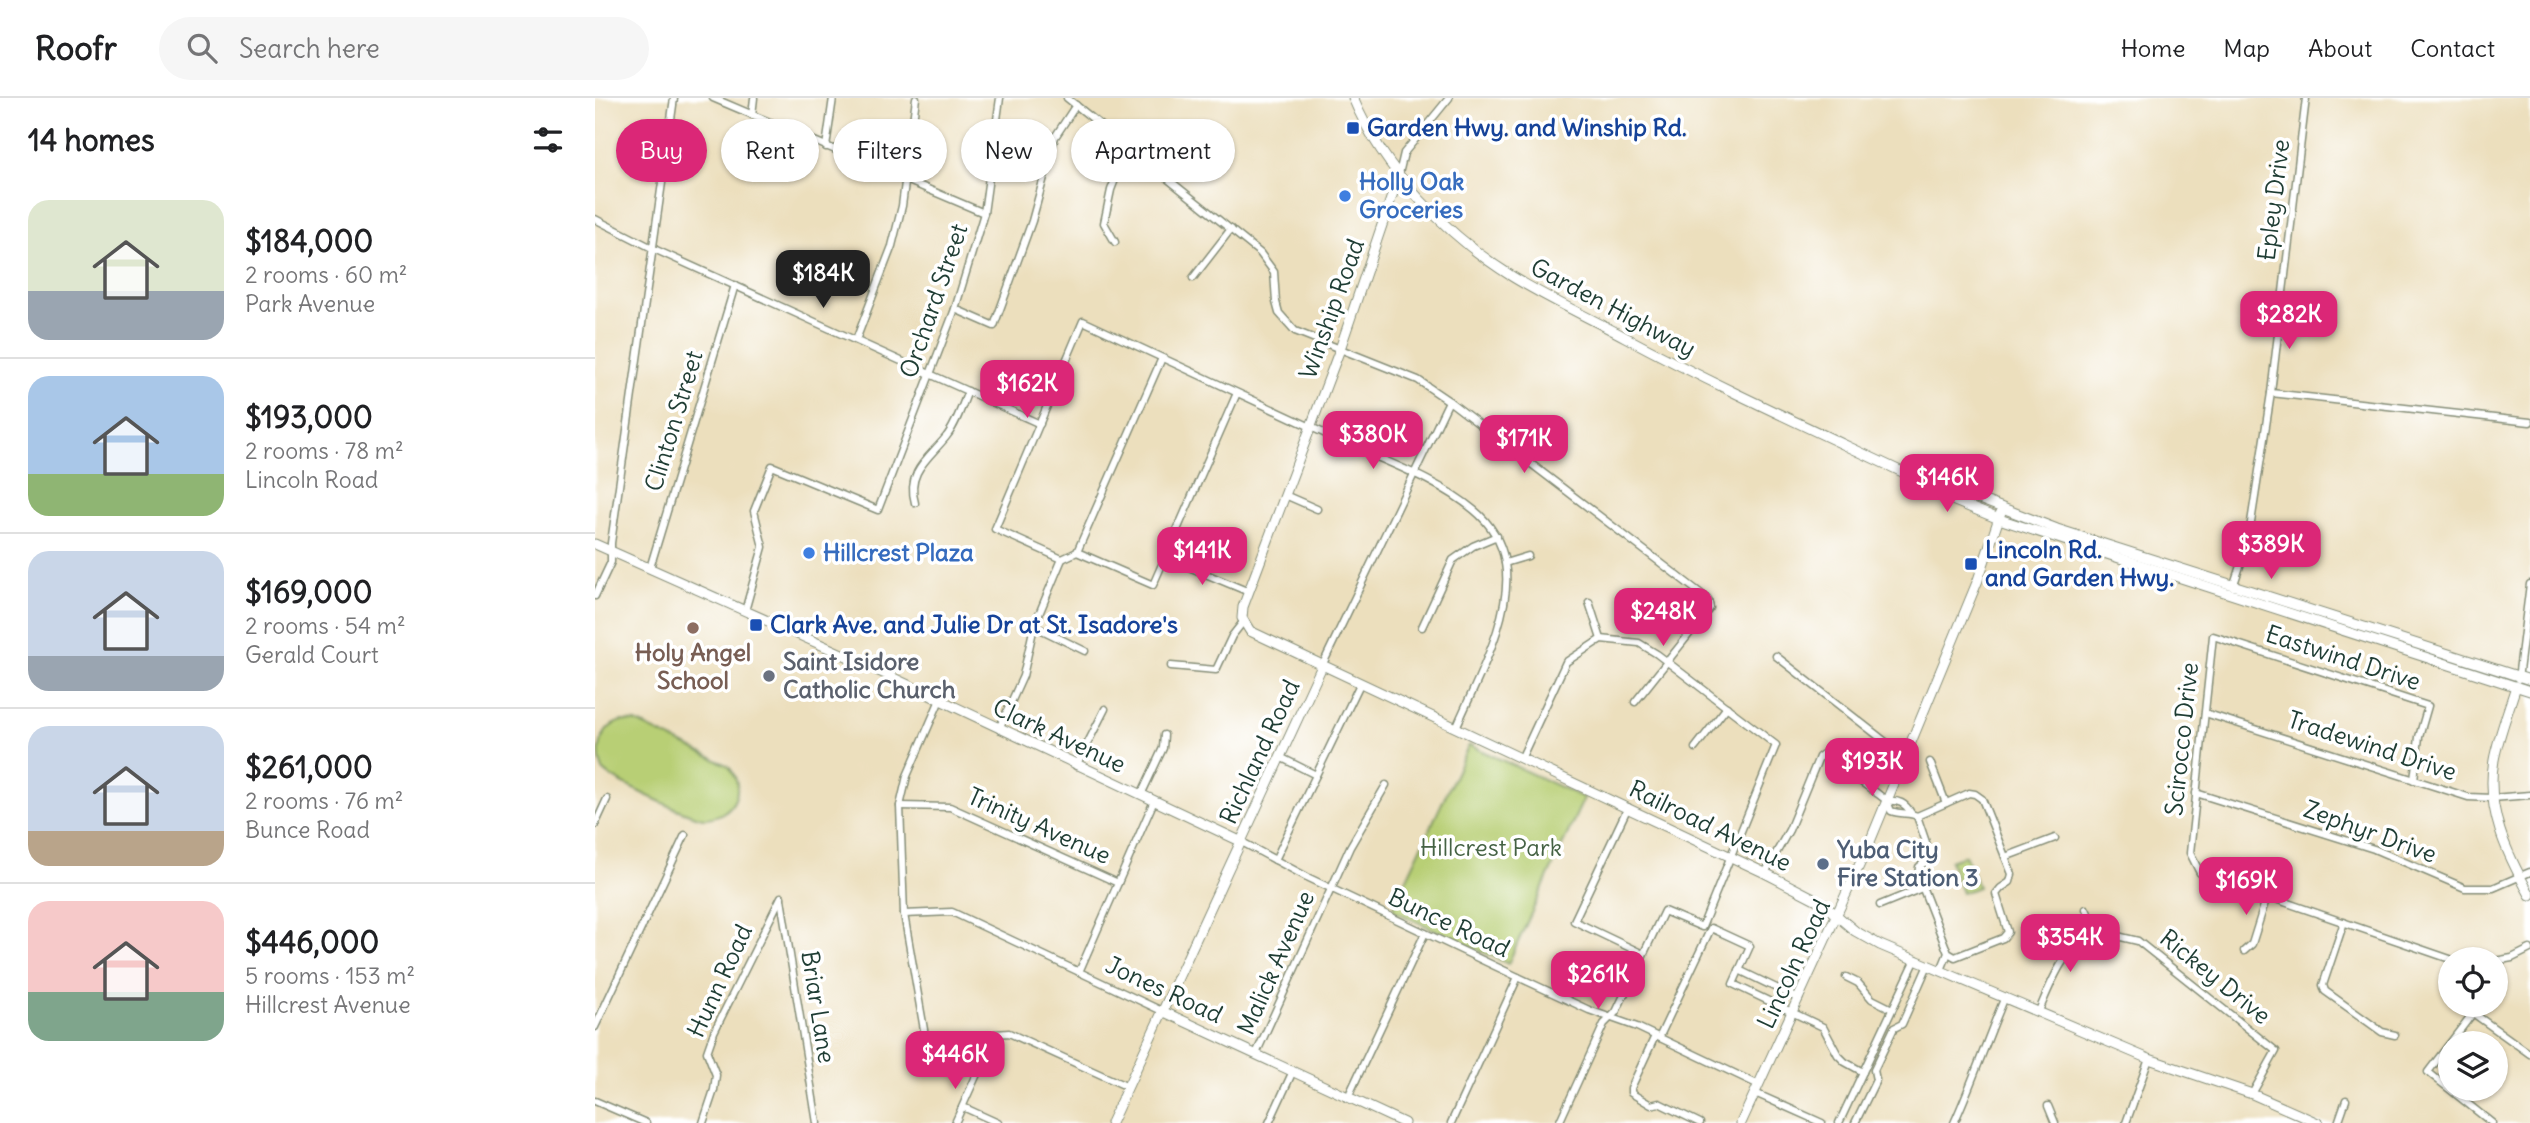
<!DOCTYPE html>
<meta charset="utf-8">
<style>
:root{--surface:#fff;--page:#f6f6f6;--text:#202124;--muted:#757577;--line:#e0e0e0;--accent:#db2777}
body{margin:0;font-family:Delius,sans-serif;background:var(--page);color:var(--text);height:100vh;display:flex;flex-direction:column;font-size:26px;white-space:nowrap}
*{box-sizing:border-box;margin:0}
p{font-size:23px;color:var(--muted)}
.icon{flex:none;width:38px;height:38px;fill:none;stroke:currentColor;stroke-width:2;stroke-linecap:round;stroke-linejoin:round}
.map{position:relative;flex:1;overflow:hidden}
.side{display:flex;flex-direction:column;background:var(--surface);width:595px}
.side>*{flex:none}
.hud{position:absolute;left:21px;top:21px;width:665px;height:63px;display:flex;gap:14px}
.fabs{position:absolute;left:1843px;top:849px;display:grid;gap:14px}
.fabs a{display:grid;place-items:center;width:70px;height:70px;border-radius:50%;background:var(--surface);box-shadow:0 2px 5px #0004;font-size:35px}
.price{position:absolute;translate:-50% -60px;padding:0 16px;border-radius:14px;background:var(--accent);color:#fff;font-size:23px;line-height:46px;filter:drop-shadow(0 2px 4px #0008)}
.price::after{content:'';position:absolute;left:50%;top:42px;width:21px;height:16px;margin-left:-10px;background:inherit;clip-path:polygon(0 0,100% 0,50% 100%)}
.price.active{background:#222;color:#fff}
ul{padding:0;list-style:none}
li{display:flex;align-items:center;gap:21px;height:175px;padding:0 28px}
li+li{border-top:2px solid var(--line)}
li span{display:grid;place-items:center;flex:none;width:196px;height:140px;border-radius:21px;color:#555}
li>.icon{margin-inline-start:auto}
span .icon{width:84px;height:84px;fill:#fffc;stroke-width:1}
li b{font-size:30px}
h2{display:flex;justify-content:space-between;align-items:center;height:84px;padding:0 28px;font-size:30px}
.tag{padding:0 24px;border-radius:32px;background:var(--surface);box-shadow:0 2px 5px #0004;font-size:24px;line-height:63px}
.tag.active{background:var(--accent);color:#fff}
header{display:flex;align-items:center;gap:42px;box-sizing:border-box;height:98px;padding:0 35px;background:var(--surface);border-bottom:2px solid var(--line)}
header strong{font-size:33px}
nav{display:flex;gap:38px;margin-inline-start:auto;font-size:24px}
.search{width:490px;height:63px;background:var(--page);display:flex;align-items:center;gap:18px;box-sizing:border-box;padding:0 24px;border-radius:38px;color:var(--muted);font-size:26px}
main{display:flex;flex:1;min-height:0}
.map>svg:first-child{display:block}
</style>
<header>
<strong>Roofr</strong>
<div class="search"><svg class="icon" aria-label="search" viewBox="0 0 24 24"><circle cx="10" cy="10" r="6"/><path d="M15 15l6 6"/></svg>Search here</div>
<nav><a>Home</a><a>Map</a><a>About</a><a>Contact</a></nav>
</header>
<main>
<section class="side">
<h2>14 homes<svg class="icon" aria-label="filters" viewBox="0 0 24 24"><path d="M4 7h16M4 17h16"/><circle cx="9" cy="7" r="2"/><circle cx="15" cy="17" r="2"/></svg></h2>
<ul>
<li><span style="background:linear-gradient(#dfe7d0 65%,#9aa5b1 0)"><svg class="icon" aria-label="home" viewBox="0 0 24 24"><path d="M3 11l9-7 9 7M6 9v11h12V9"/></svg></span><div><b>$184,000</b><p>2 rooms · 60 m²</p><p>Park Avenue</p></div></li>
<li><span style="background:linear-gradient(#a9c7e8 70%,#8fb573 0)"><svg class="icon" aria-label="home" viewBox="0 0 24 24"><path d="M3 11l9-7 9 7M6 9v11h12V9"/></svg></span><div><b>$193,000</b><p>2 rooms · 78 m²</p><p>Lincoln Road</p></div></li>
<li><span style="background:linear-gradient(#c9d6e8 75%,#9aa5b1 0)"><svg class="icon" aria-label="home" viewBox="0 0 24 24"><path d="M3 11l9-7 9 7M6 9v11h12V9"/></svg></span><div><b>$169,000</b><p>2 rooms · 54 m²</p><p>Gerald Court</p></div></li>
<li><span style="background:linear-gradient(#c9d6e8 75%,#b9a48a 0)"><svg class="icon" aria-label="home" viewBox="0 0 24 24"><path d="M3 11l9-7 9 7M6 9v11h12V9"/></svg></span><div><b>$261,000</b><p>2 rooms · 76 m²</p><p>Bunce Road</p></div></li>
<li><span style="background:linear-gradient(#f6c9c9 65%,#7fa58c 0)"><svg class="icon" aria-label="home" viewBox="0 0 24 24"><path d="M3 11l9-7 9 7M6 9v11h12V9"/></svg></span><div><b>$446,000</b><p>5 rooms · 153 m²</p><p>Hillcrest Avenue</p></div></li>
</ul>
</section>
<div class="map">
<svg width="1935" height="1025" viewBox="0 0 1935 1025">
<rect width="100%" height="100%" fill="#fff"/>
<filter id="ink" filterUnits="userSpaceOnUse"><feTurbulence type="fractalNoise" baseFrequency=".0143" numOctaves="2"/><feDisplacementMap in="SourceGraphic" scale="14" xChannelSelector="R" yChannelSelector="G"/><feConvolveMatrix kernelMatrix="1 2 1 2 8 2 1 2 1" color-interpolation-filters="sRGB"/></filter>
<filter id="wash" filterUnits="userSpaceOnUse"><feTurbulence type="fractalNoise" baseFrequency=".00686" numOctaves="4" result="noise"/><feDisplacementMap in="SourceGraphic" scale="28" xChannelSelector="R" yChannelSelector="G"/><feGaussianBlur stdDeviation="1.57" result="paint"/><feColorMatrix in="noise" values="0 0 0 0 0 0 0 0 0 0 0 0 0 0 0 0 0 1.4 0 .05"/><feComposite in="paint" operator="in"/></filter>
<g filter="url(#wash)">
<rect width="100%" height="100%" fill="#ecdfbd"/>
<g fill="#b8cf74" stroke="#6c8654" stroke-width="2">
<path d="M27 623 41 624 132 667C141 676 145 689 140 701 135 713 122 720 109 720 95 719 17 683 8 672 0 653 6 628 27 623Z"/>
<polygon points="874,647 989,700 913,866 797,812"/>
<polygon points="1370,757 1383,789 1367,795 1355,763"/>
</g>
</g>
<g filter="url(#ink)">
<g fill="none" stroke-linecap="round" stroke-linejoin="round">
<g stroke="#868e78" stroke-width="9">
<g id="street">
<polyline points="118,0 389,115"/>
<polyline points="472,0 665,155 679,174 681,204 684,215 700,233 823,282 854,303 1113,501 1115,510 1040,604"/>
<polyline points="157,17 159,0"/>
<polyline points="231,49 238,0"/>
<polyline points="804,76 809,55 854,0"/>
<polyline points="0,121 59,151 445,326"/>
<polyline points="520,144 509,125 516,92 533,48"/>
<polyline points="598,180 636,131"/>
<polyline points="360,211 399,228 437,123 460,39 481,7"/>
<polyline points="261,242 297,148 307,108 321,0"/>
<path d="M642 295 558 487 482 454 467 461 400 431 488 223C575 263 661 304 748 344 791 364 842 381 879 412 895 425 907 444 910 465 919 517 881 583 861 630"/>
<polyline points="1676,295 1935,324"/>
<polyline points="690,397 722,411"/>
<path d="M320 405C311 374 334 360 351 339 361 327 367 308 373 293"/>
<polyline points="482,454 567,260"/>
<polyline points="570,459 654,494"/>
<polyline points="910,465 933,458"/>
<polyline points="55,470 140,187"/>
<polyline points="1638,489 1653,444 1676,295 1711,0"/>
<polyline points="0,498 16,464 16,445 79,0"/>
<polyline points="994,504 1006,541"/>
<polyline points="150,513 168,449 159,413 177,368 283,412 360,211 389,115 405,0"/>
<polyline points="439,528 490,553"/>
<polyline points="827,529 858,462 878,448 902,438"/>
<polyline points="1181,558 1310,659"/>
<polyline points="576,568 621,572 637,538 648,524"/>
<polyline points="727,568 854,303"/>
<polyline points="1923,581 1935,486"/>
<polyline points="344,604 312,678 305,708 309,816 332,949 384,972"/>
<polyline points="1610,615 1873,699 1897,700 1935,697"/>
<polyline points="404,631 428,578 439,528 467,461"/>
<polyline points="1100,650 1132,609"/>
<polyline points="685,659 721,677"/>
<polyline points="926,661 971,564 1006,541 1044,545 1062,556 1181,647 1107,829 1069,813 1021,914 1009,926 964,1025"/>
<polyline points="1335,664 1351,705"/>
<polyline points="481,668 510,611"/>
<polyline points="1819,682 1824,639 1833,608 1618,538 1595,755 1605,775 1620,784 1672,798 1855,861"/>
<polyline points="1601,695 1779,751 1870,790 1898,790 1935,774"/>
<polyline points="546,697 568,650 569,637"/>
<path d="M1292 703C1304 702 1310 705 1316 715"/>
<polyline points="305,708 355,709 523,785"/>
<polyline points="1033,709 979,823 1048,856"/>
<polyline points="0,727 12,701"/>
<polyline points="645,743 712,779 923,879 994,912 1042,929 1164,987"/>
<polyline points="1410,759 1460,740"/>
<polyline points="680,762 765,586"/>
<path d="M1170 775 1194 732 1224 659 1228 656 1283 696 1292 703 1296 713C1307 717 1314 714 1322 718"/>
<polyline points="186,801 222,1025"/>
<polyline points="1285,807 1327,790"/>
<polyline points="1491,811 1501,833"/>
<polyline points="309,816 357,814 567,913"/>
<polyline points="1749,824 1728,887 1730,893 1787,934 1800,937"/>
<polyline points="1649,853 1657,846 1672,798"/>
<polyline points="1900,863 1917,860 1935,851"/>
<polyline points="1144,872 1204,901"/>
<polyline points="1346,872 1353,855 1323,778 1324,769 1336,759 1322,718 1374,695 1380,696 1387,701 1417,776 1415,784 1406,790 1401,796 1413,834 1408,840 1360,859 1353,855"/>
<polyline points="484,874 559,703"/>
<polyline points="1251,879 1263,885 1277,901 1297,911"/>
<path d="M1444 913C1459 878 1467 853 1501 833L1543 843 1681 953 1657 996"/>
<polyline points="0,929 90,737"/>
<polyline points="1060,938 1036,990 1036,995 1056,1007 1064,1005 1105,1025"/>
<polyline points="1064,940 1116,830 1155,848 1138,886 1228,929 1243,957 1250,964 1268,974"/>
<polyline points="661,956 755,749 791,687"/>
<polyline points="1160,995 1227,1025"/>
<polyline points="753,999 830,835"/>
<polyline points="0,1003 51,1025"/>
<polyline points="1453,1008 1460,1025"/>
<polyline points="368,1009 403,1025"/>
<polyline points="108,1025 119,992 121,977 112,954 119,934 186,799"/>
<polyline points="360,1025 400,936 414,935 533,989"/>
<polyline points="674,1025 698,973"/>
<polyline points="856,1025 923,879"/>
<polyline points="1244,1025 1321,861"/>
<polyline points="1260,1025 1281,982 1279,972 1299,930 1307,926 1333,867"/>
<path d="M1359 1025C1378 983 1392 941 1410 899"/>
<polyline points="1531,1025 1554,961"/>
<polyline points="1743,1025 1751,1002"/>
<polyline points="1897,1025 1833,974 1878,915 1935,956"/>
</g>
</g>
<g stroke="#868e78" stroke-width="11">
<g id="secondary">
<path d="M758 0C788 72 852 138 918 179 954 201 993 219 1030 239 1125 290 1223 334 1320 380L1330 391 1404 421 1935 593"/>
<polyline points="804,77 745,251 648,509 647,520 655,533 1170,775 1226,804 1260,833 1285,847 1554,961 1657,996 1723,1025"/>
<polyline points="1320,380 1335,382 1462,431 1935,582"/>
<polyline points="0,446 256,560 645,743"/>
<path d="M1921 588C1914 611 1903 640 1899 662 1890 711 1912 756 1935 797"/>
<polyline points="567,913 809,1025"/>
<polyline points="516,1025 727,568"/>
<polyline points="1146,1025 1274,746 1383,482 1407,411"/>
</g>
</g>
<use href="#street" stroke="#fff" stroke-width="6"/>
<use href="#secondary" stroke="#fff" stroke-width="9"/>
</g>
</g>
<g fill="#1a4fb4" stroke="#fff" stroke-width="2.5">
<rect x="751" y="23" width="14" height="14" rx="3.5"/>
<rect x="1369" y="459" width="14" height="14" rx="3.5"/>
<rect x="154" y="520" width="14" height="14" rx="3.5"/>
</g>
<g fill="#3f7fe0" stroke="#fff" stroke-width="2.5">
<circle cx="750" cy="98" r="7"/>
<circle cx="214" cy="455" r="7"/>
</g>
<circle fill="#8d6e63" stroke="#fff" stroke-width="2.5" cx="98" cy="530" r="7"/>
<circle fill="#6b7280" stroke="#fff" stroke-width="2.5" cx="174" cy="578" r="7"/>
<circle fill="#5c6f8a" stroke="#fff" stroke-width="2.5" cx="1228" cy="766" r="7"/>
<g text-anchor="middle" stroke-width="7" stroke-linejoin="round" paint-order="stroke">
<g font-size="24" font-weight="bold" fill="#164399" stroke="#fff" text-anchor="start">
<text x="772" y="38">Garden Hwy. and Winship Rd.</text>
<text x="1390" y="460">Lincoln Rd.<tspan x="1390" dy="28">and Garden Hwy.</tspan></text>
<text x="175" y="535">Clark Ave. and Julie Dr at St. Isadore's</text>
</g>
<g font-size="24" font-weight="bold" fill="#366cbe" stroke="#fff" text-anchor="start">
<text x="764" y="92">Holly Oak<tspan x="764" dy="28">Groceries</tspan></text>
<text x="228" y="463">Hillcrest Plaza</text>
</g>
<g font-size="24" fill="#1f3d34" stroke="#fff">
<text transform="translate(1679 102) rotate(-83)" y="8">Epley Drive</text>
<text transform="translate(339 203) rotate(-71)" y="8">Orchard Street</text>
<text transform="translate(1018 210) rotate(28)" y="8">Garden Highway</text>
<text transform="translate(737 211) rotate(-70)" y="8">Winship Road</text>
<text transform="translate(79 323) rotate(-73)" y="8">Clinton Street</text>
<text transform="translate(1748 560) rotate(18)" y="8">Eastwind Drive</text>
<text transform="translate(464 638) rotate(25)" y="8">Clark Avenue</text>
<text transform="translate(1587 641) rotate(-84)" y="8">Scirocco Drive</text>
<text transform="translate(1777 648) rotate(18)" y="8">Tradewind Drive</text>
<text transform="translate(665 654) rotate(-65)" y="8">Richland Road</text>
<text transform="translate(444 728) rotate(24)" y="8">Trinity Avenue</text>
<text transform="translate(1115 728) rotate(26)" y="8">Railroad Avenue</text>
<text transform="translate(1775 734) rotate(20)" y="8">Zephyr Drive</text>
<text transform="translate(854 825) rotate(25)" y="8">Bunce Road</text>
<text transform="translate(681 865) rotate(-66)" y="8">Malick Avenue</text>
<text transform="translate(1199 866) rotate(-65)" y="8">Lincoln Road</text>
<text transform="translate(1620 879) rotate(39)" y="8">Rickey Drive</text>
<text transform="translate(125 883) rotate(-65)" y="8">Hunn Road</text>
<text transform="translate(569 892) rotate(25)" y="8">Jones Road</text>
<text transform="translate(223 909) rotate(81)" y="8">Briar Lane</text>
</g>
<g font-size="24" font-weight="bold" fill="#785e54" stroke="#fff">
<text x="98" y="563">Holy Angel<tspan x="98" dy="28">School</tspan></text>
</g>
<g font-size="24" font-weight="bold" fill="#5b616d" stroke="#fff" text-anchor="start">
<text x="188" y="572">Saint Isidore<tspan x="188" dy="28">Catholic Church</tspan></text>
</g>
<g font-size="24" fill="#456244" stroke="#fff">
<text x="896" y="758">Hillcrest Park</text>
</g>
<g font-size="24" font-weight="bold" fill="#4e5e75" stroke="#fff" text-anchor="start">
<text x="1242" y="760">Yuba City<tspan x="1242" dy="28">Fire Station 3</tspan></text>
</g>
</g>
</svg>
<div class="fabs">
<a><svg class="icon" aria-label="locate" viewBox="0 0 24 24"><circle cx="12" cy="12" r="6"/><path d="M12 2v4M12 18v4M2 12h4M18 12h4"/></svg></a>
<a><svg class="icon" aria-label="layers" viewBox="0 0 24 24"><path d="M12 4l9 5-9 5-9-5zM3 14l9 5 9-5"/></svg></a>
</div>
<b class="price active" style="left:228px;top:212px">$184K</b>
<b class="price" style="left:1694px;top:253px">$282K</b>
<b class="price" style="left:432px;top:322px">$162K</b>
<b class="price" style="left:778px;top:373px">$380K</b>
<b class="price" style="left:929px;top:377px">$171K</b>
<b class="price" style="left:1352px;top:416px">$146K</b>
<b class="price" style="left:1676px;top:483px">$389K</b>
<b class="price" style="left:607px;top:489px">$141K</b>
<b class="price" style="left:1068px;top:550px">$248K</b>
<b class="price" style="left:1277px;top:700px">$193K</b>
<b class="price" style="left:1651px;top:819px">$169K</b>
<b class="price" style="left:1475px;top:876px">$354K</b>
<b class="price" style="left:1003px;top:913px">$261K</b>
<b class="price" style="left:360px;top:993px">$446K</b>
<div class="hud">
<a class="tag active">Buy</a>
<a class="tag">Rent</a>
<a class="tag">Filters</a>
<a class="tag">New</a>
<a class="tag">Apartment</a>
</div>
</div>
</main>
